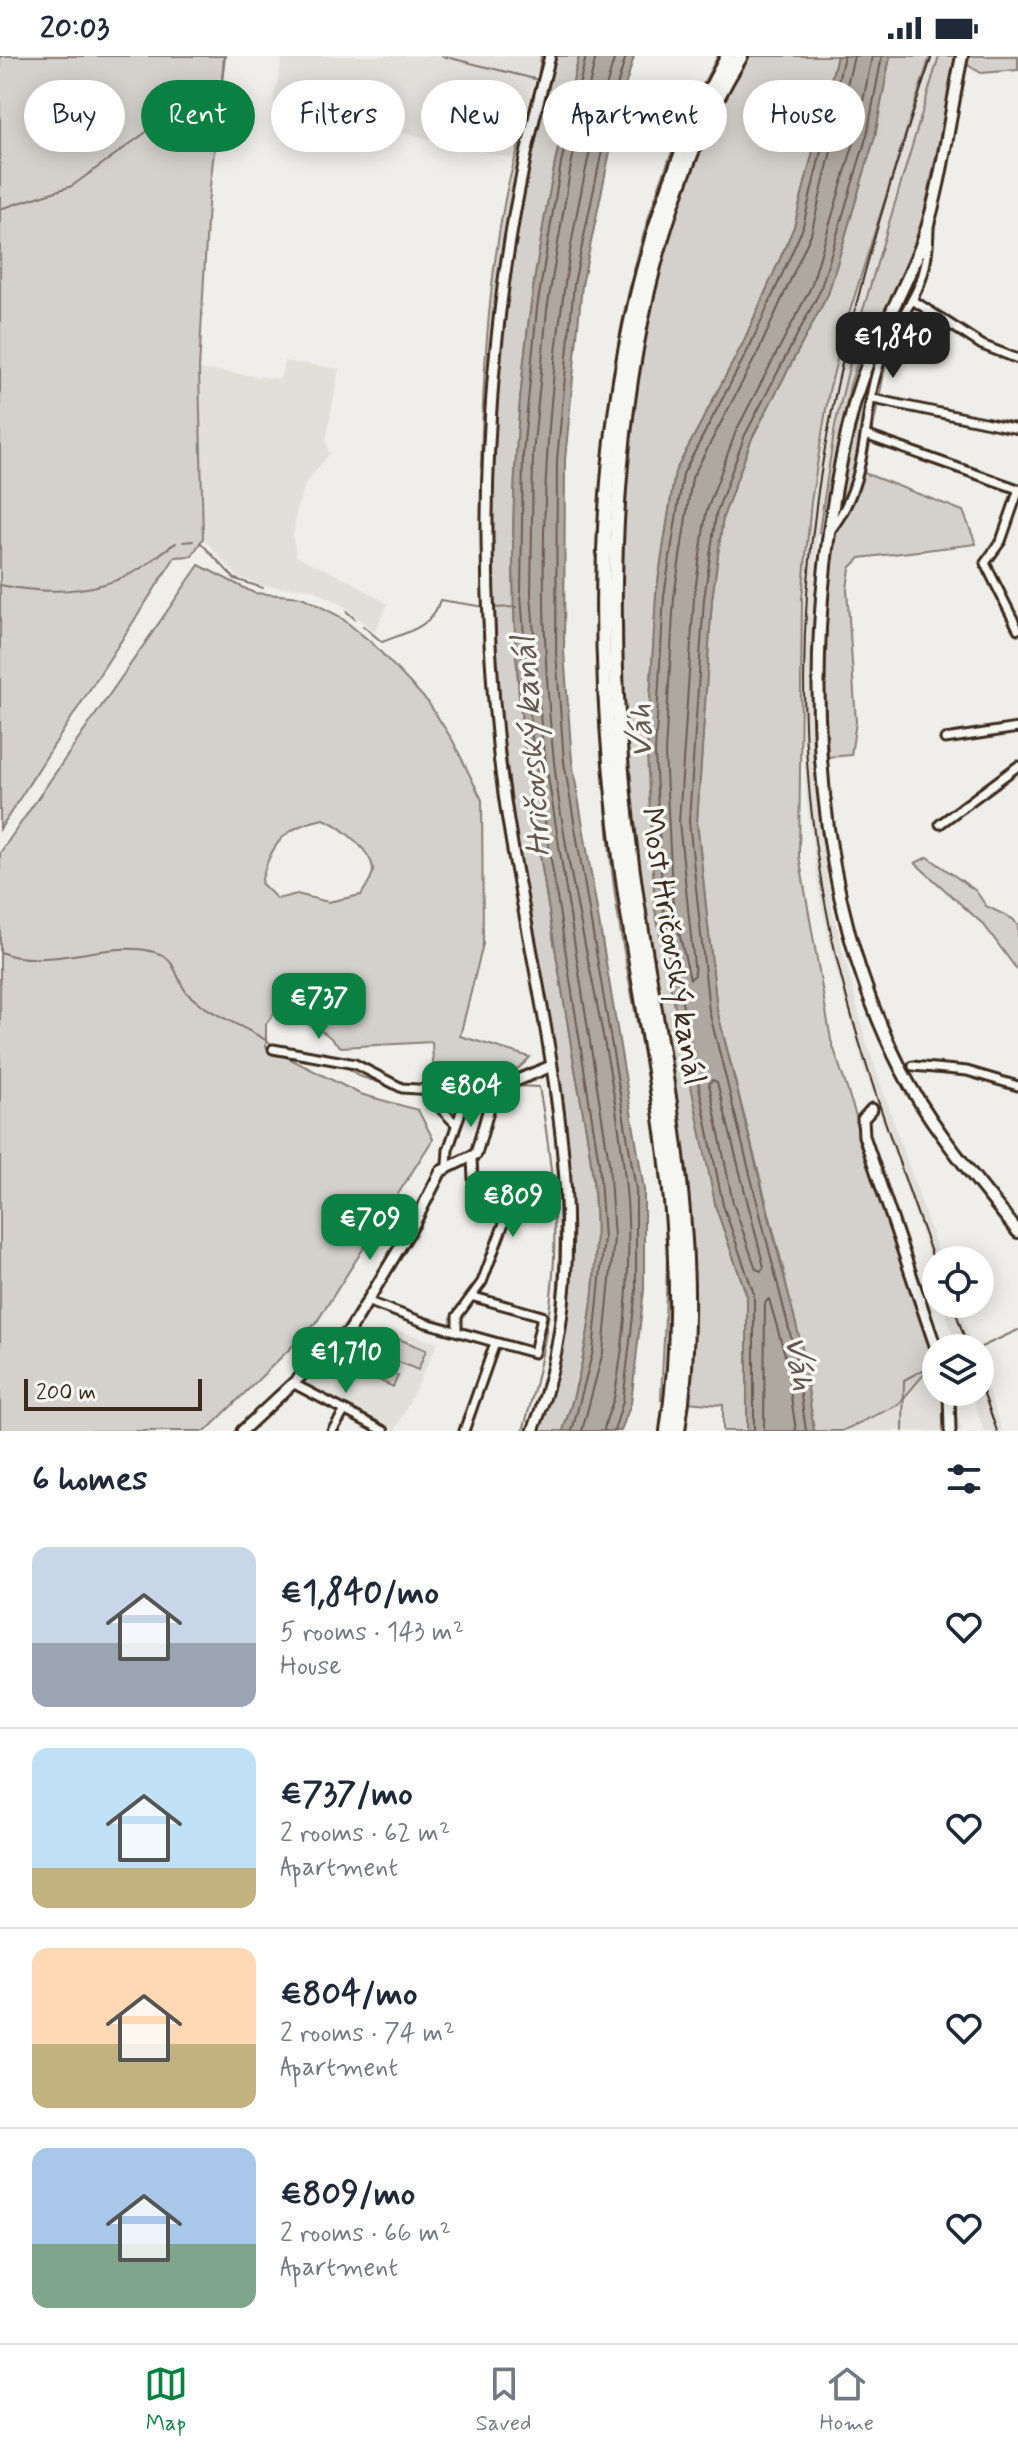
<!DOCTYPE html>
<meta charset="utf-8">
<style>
:root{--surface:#fff;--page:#f6f6f7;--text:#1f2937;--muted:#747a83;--line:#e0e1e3;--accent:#0b8043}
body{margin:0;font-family:Mynerve,sans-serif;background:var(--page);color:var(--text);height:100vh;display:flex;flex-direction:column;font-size:30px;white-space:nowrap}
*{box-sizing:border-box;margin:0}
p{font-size:26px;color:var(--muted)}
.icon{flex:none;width:44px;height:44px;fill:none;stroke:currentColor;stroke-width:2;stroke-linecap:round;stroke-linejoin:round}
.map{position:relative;height:1375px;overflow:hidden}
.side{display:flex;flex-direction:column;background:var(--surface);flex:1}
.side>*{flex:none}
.hud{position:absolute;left:24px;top:24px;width:970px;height:72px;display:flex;gap:16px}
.tools{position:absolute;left:922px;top:1190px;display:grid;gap:16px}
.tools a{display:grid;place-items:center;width:72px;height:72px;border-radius:50%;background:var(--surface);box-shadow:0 4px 20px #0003;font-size:40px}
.scale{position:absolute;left:24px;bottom:20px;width:178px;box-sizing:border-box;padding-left:8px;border:4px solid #3b2a1e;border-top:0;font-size:22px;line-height:28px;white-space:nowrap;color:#3b2a1e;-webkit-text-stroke:6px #f6f6f2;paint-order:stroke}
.price{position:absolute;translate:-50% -68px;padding:0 18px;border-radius:16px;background:var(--accent);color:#fff;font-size:26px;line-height:52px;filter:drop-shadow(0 2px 4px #0008)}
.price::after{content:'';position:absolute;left:50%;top:48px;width:24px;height:18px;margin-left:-12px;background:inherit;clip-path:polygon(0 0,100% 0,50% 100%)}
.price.selected{background:#222;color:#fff}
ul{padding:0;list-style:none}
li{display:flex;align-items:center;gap:24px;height:200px;padding:0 32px}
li+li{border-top:2px solid var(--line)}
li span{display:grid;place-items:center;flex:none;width:224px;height:160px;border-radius:16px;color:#555}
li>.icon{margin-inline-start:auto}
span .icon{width:96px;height:96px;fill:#fffc;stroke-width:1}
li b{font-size:34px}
h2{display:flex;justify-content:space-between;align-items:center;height:96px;padding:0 32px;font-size:34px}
.chip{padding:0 28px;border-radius:36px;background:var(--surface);box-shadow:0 4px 20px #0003;font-size:28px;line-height:72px}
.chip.selected{background:var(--accent);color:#fff}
.status{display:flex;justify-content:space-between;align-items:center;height:56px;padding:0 40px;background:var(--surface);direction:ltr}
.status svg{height:22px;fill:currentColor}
.dock{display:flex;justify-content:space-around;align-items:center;height:112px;border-top:2px solid var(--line);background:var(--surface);font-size:22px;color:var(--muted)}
.dock a{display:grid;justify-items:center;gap:4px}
.dock .selected{color:var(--accent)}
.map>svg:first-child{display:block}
</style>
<div class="status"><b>20:03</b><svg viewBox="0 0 49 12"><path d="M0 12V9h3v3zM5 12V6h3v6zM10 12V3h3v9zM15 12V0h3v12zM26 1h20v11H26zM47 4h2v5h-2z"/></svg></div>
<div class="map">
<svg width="1018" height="1375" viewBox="0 0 1018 1375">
<rect width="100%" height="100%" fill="#efeeea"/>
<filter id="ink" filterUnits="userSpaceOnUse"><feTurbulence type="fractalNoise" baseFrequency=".0125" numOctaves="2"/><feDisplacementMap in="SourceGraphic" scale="16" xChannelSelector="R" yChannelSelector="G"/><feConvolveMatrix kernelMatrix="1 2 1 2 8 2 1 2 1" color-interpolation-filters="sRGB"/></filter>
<g filter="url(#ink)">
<g fill="#e2dfdb">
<polygon points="283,0 541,0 514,103 273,46"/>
<polygon points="930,0 939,0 860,263 836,364 817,484 810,621 815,729 832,852 866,985 941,1204 936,1204 936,1220 862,1006 833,901 819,838 807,747 799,621 807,483 829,335 848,261"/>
<polygon points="285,305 339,313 326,384 329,398 306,427 297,453 293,480 296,500 352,526 388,548 374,576 344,550 311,533 263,530 238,521 203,482 199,313 280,323"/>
<polygon points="943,1248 958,1248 973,1292 956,1290"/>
<polygon points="396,1274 438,1287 395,1375 338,1348 308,1327 352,1281"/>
<polygon points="936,1304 936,1336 949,1336 962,1375 842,1375 898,1349"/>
<polygon points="980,1311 1002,1375 984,1375 971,1336 980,1336"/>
</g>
<g fill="#d4d1cc" stroke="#887e75" stroke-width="2" fill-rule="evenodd">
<polygon points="0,0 225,0 208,148 199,313 203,482 192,500 175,501 0,773"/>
<path d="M541 0H579C524 224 496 455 524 685 536 787 555 888 571 989 577 1028 586 1067 591 1106 603 1196 592 1289 563 1375H527C563 1283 563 1186 556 1088L498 638 491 538 492 412 481 411C483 321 488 232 505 143 514 95 536 48 541 0Z"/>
<path d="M718 0H837L794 171 743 287 675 416 656 538 647 697 716 1152 747 1240V1375H723V1349L661 1344C663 1294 667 1243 667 1193 665 1083 636 974 619 866 608 798 604 729 601 661 589 436 605 200 718 0Z"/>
<polygon points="890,0 930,0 848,261 829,335 811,446 802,543 799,800 831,984 936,1304 898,1349 842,1375 814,1375 783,1212 717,954 697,766 712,544 723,461 752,382 828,238 875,80"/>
<polygon points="939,0 957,0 919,181 895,239 859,302 850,329 823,477 819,476 835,370 860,264"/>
<polygon points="968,0 1018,0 1018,14 981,17 966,8"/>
<polygon points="919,211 923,214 891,282 864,417 963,455 976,488 860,502 850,512 847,533 856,666 851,699 828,701 823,598 826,532 840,437 865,327"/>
<path d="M199 509 254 537 302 541 339 560 372 587 428 646 453 685 482 744 483 888 460 980 530 1001C504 1032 471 1027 434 1025L432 986 341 991 325 977 278 952 266 968V991L360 1038 418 1054 433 1083 316 1267 206 1375H0V797ZM324 763C340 770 373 795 373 815 372 823 365 832 361 839L328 846 297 838 277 843 261 827C270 788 285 770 324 763Z"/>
<polygon points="928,801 976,835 986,850 1013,863 1018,870 1018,915 984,869 915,807"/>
<polygon points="394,1281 426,1294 418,1314 386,1301"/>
<polygon points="365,1287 380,1295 366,1321 352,1313"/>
<polygon points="378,1310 398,1320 393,1331 373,1321"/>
</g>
<g fill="#afa8a1" stroke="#81766d" stroke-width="2">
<path d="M579 0H634L620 48 582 229 565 404 564 596 572 705 644 1133V1234L631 1347 621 1375H563C592 1289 603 1196 591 1106 586 1067 577 1028 571 989 555 888 536 787 524 685 496 455 524 224 579 0Z"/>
<polygon points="837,0 890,0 875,80 828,238 752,382 723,461 712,544 697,766 717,954 803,1296 814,1375 747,1375 747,1240 716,1152 655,854 647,697 656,539 675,416 743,287 794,171"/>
</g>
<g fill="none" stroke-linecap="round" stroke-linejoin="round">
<g stroke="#695c52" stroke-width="2">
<polyline points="854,0 811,178 759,294 692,422 674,541 665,697 673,851 690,923 695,919 679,766 694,542 706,457 736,375 811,231 857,76 872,0"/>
<polygon points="712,1024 717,1026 764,1211 761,1215 756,1213 733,1147 709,1028"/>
<polyline points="572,1375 593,1295 604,1182 599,1107 532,683 521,539 523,397 537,252 561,107 586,0"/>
<polyline points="582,1375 603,1296 614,1182 609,1106 542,682 531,538 533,398 547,254 571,109 596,0"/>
<path d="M604 1375C605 1363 611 1353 614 1342 626 1282 632 1193 626 1133 613 989 570 849 554 706 529 479 550 218 615 0"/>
<polyline points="614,1375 623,1345 636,1234 636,1133 564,706 556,596 557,404 574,228 612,47 626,0"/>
<polyline points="754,1375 754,1238 723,1149 663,852 655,697 664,540 683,418 750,290 802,174 844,0"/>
<polyline points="764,1375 765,1247 769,1243 785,1299 796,1375"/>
<polyline points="806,1375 795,1297 709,955 689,765 704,543 716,458 745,379 820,235 867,79 882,0"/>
</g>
<g stroke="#81766d" stroke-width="2">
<polyline points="442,0 535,23"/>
<polyline points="222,24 224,0"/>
<polyline points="186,46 203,42 214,28"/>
<polyline points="0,153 72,130 178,53"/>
<polyline points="183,486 193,485"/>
<polyline points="201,487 235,523 263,532"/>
<path d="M0 529C49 539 102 538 146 509 156 502 165 493 176 487"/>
<polyline points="491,552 517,551"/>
<polyline points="346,555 355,563"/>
<path d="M363 570 382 586C407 576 432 572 440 544L485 551"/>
<path d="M0 896C48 916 116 880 160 898 177 905 177 927 188 938 212 961 247 970 273 989"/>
<polyline points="345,1010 359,1020 390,1030"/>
<polyline points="403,1028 489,1033"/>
<path d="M515 1030 539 1031C563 1162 560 1247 523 1375"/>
<polyline points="979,1292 1018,1274"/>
<polyline points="903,1375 904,1324 936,1307"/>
</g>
<g stroke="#3b2a1e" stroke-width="13">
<g id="street">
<polyline points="914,245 982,289 1018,303"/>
<polyline points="873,343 1018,373"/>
<polyline points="868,380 1018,433"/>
<polyline points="1018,436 1001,485 985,507 1018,573"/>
<path d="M830 475C874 419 859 356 883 298 906 244 928 239 929 172"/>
<polyline points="945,683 1018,672"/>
<polyline points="940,768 1018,710"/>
<polyline points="273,993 355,1008 402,1032 492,1038"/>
<polyline points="913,1010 967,1015 1018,1030"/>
<polyline points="432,1033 442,1054 456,1068"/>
<polyline points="447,1109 448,1094 468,1035"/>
<polyline points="369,1246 426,1267 534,1297 542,1260 474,1241"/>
<path d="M457 1275V1260L482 1226 507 1159C508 1139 488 1132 473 1123L472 1103"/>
<polyline points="294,1328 384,1375"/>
<polyline points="332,1375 344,1356"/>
<polyline points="464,1375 495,1287"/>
</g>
</g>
<g stroke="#3b2a1e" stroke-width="15">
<g id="secondary">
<polyline points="872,1053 863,1063 864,1080 936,1292"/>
<polyline points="949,1336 950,1375"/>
<polyline points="242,1375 350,1274 414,1168 441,1115 476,1098 494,1034 549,1011"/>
<path d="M533 1375C616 1165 523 914 499 699 474 465 487 228 550 0"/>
</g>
</g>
<g stroke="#3b2a1e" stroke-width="16">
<path id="primary" d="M962 0C949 61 943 125 923 184 904 239 870 288 855 345 800 554 801 818 901 1013 931 1072 977 1124 1018 1176"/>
</g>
<g stroke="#3b2a1e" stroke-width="18">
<g id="highway">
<path d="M667 1375C695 1195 653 1021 626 845 585 566 588 252 728 0"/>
<path d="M678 1375C706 1195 664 1021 637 844 598 583 598 231 741 0"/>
</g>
</g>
<use href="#street" stroke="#f6f6f2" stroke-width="7"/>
<use href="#secondary" stroke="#f6f6f2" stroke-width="9"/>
<use href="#primary" stroke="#f6f6f2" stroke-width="10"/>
<use href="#highway" stroke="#f6f6f2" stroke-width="12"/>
<g stroke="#3b2a1e" stroke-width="2">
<path d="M932 0C831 298 764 562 831 877 855 991 898 1101 936 1211"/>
<polyline points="953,1248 968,1292"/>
<polyline points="980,1327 997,1375"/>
</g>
</g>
</g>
<g text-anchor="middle" stroke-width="7" stroke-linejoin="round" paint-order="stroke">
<g font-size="32" fill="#3b2a1e" stroke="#f6f6f2">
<text transform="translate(674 890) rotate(81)" y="11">Most Hričovský kanál</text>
</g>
<g font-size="34" font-style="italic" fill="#64564c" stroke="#f6f6f2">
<text transform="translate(639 675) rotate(-90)" y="12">Váh</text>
<text transform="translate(530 691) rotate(-94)" y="12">Hričovský kanál</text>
<text transform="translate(801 1307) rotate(82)" y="12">Váh</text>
</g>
</g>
</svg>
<div class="tools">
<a><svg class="icon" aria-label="locate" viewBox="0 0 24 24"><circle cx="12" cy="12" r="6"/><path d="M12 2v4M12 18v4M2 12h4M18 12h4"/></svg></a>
<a><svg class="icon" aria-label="layers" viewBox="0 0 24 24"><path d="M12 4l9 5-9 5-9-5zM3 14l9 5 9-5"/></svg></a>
</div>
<div class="scale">200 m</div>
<b class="price selected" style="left:893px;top:324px">€1,840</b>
<b class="price" style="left:319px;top:985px">€737</b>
<b class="price" style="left:471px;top:1073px">€804</b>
<b class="price" style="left:513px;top:1183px">€809</b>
<b class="price" style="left:370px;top:1206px">€709</b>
<b class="price" style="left:346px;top:1339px">€1,710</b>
<div class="hud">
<a class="chip">Buy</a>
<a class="chip selected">Rent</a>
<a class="chip">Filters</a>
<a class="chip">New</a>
<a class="chip">Apartment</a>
<a class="chip">House</a>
</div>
</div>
<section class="side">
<h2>6 homes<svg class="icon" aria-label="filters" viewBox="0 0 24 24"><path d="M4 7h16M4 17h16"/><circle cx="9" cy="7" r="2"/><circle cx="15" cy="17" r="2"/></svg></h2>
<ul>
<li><span style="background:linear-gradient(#c9d6e8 60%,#9aa5b1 0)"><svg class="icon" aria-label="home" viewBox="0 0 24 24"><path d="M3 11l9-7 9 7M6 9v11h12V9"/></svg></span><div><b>€1,840/mo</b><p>5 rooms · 143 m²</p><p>House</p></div><svg class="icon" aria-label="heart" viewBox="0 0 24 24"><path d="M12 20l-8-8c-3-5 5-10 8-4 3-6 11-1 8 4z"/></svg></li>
<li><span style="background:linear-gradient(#bfe0f5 75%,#c2b280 0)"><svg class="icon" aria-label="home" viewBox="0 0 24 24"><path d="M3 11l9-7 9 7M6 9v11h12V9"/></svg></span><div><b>€737/mo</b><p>2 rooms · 62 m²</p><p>Apartment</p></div><svg class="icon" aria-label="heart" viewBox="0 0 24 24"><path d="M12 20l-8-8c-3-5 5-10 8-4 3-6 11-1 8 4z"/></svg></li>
<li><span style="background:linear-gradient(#ffd9b3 60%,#c2b280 0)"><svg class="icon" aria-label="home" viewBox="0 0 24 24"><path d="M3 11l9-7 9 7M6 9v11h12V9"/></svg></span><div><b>€804/mo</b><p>2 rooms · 74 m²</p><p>Apartment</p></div><svg class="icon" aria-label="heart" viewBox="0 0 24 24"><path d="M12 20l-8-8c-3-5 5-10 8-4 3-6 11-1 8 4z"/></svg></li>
<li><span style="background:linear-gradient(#a9c7e8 60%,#7fa58c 0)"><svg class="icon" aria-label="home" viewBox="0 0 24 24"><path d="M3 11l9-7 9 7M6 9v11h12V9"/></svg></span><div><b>€809/mo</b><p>2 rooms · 66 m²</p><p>Apartment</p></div><svg class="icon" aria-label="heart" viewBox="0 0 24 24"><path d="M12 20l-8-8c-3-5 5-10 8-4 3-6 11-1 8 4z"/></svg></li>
</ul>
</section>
<nav class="dock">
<a class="selected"><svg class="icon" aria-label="map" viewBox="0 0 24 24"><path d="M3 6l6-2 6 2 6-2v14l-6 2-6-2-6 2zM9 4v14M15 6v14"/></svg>Map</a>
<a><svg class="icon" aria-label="saved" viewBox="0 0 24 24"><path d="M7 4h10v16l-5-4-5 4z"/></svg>Saved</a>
<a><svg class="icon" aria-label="home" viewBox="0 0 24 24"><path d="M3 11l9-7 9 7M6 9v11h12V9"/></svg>Home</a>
</nav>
